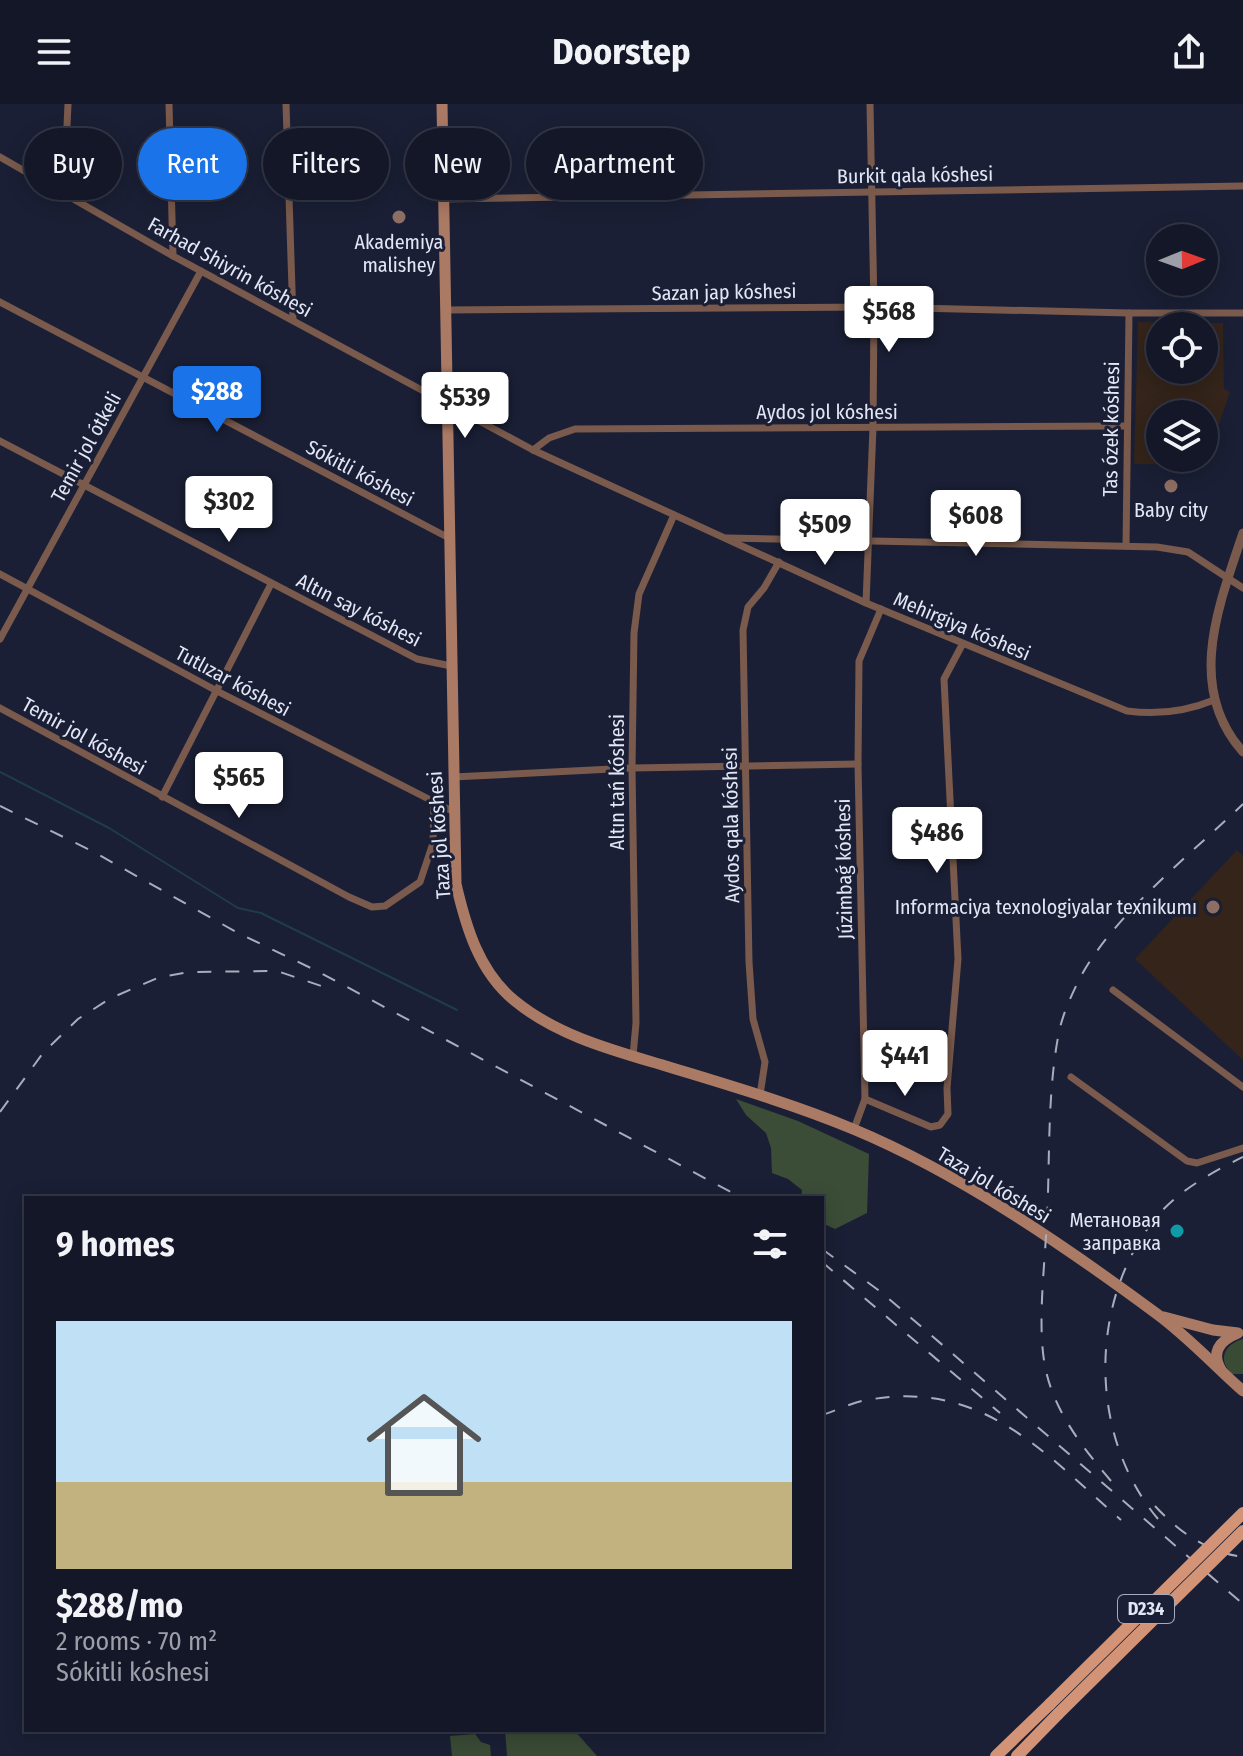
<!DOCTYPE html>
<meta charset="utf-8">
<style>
:root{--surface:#141728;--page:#1d2030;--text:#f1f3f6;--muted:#9d9fa8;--line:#333645;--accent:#1a73e8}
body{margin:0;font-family:"Fira Sans Condensed",sans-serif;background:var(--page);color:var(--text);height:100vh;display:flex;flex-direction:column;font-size:30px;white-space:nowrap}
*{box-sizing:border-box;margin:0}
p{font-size:26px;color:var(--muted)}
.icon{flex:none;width:44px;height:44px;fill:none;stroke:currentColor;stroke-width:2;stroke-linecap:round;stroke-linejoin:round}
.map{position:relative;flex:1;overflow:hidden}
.details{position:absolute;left:24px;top:1092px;width:800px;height:536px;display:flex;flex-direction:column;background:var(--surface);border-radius:0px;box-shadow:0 4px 20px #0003,0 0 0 2px var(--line)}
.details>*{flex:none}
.hud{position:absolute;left:24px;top:24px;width:800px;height:72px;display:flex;gap:16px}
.needle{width:52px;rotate:89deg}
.fabs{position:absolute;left:1146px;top:120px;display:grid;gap:16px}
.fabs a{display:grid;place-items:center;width:72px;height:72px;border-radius:50%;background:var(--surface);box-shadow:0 4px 20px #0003,0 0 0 2px var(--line);font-size:40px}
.price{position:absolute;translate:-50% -68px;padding:0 18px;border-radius:8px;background:#fff;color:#222;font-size:26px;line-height:52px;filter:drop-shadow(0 2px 4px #0008)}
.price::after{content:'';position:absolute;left:50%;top:48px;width:24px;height:18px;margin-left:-12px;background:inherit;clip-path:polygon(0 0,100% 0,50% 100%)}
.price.current{background:var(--accent);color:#fff}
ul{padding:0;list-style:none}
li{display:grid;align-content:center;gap:16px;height:424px;padding:0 32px}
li+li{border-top:2px solid var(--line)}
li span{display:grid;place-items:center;height:248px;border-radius:0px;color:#555}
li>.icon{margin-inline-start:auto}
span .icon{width:144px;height:144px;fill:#fffc;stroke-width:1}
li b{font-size:34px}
h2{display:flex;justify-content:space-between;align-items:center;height:96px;padding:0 32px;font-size:34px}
.pill{padding:0 28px;border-radius:36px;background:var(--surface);box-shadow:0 4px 20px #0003,0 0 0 2px var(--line);font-size:28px;line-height:72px}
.pill.current{background:var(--accent);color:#fff}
header{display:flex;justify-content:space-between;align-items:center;height:104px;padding:0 32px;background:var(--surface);font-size:36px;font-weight:700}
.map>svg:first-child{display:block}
</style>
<header><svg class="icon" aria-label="menu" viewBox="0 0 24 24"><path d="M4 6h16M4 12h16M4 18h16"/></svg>Doorstep<svg class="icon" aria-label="share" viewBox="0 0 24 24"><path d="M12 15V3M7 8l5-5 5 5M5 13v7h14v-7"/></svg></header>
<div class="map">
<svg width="1243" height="1652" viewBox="0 0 1243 1652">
<rect width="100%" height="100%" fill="#1a1f35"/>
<g fill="#34241a" fill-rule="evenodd">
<path d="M1138 218 1223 219 1224 285 1230 288 1205 361 1134 360ZM1160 222H1204V266H1160ZM1160 310H1204V354H1160Z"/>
<polygon points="1237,746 1243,752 1243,956 1135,855"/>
</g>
<g fill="#394a35">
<path d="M1243 1235V1270H1232C1217 1256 1224 1240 1243 1235Z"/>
<polygon points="505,1626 574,1626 597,1652 507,1652"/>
<polygon points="475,1630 481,1638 490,1641 491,1652 452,1652 450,1632"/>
</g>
<polygon fill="#3b4d37" points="736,995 798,1017 869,1050 867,1109 835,1125 822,1119 822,1094 801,1094 802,1086 788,1075 772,1069 771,1044 766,1029 746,1011"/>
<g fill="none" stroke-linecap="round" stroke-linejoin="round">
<polyline stroke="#1f3c4a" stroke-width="2" points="0,668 109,724 238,804 261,809 457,906"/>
<g stroke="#795a4c" stroke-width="7">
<polyline points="169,0 173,152"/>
<polyline points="286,0 293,216"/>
<path d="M0 53 173 152 533 346 866 499 1127 607C1157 611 1185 608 1214 596"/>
<polyline points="64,87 68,0"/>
<polyline points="443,95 1243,82"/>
<polyline points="0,198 449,434"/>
<polyline points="445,206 874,203 1129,209 1243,209"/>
<polyline points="0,337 417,555 451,562"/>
<polyline points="533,346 549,334 575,325 1127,322"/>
<polyline points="727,434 1157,443 1188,448 1243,484"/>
<polyline points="1126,442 1129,209"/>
<polyline points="0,470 217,587 454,708"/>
<polyline points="866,499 873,323 874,203 870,0"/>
<polyline points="0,535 201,167"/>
<polyline points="0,604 349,793 372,803 385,802 420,778 433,739 434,699"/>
<polyline points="453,673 632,664 858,660"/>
<polyline points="162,693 271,480"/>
<polyline points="1113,886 1243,983"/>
<polyline points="633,952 636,919 632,664 634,529 639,490 674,411"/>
<polyline points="1071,973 1187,1057 1197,1059 1243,1044"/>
<polyline points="760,991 765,958 753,915 749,858 743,526 748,503 764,484 779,458"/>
<polyline points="865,995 931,1023 940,1021 948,1010 947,984 958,855 944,575 962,541"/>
<polyline points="854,1025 865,995 858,660 859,557 881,505"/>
</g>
<path stroke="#795a4c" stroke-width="9" d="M1243 429C1219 501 1185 583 1243 648"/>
<g stroke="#ab7a64" stroke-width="11">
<path d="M442 0 456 780C466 823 479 868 515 897 559 933 616 947 669 963 731 982 793 1000 853 1025 959 1069 1065 1142 1157 1210 1187 1232 1215 1262 1243 1287"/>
<polyline points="1164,1213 1213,1226 1238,1229"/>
<path d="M1221 1266C1211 1249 1219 1237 1236 1230"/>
</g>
<g stroke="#d29376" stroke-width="12">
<polyline points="996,1652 1050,1600"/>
<polyline points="1017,1652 1058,1610"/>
</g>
<g stroke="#a8adbe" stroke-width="2" stroke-dasharray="14 14" stroke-linecap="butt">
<polyline points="0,702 92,747 238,829 317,867 742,1094"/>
<polyline points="0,1008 43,949 78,915 111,894 160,873 190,868 277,867 333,886"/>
<polyline points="822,1145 881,1188 1243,1500"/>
<polyline points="822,1158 1000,1309"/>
<path d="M822 1311C835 1307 849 1300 862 1297 980 1273 1041 1346 1121 1416"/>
<path d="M1111 1377C1083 1344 1053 1306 1045 1262 1037 1222 1045 1158 1047 1116 1050 1055 1047 989 1059 928 1063 909 1072 890 1081 872 1116 809 1190 751 1243 700"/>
<path d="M1155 1402C1179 1428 1207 1448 1243 1453"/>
<path d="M1158 1415C1089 1333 1088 1200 1154 1116 1176 1088 1212 1068 1243 1053"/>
</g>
<g stroke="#d29376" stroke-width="12">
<polyline points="1050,1600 1243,1409"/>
<polyline points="1058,1610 1243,1427"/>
</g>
</g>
<g fill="#8d6e63" stroke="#1a1f35" stroke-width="3">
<circle cx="399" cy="113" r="8"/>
<circle cx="1171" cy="382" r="8"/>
<circle cx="1213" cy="803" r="8"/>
</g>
<circle fill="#0f9aa8" stroke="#1a1f35" stroke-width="3" cx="1177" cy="1127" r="8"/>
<g text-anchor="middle" stroke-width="6" stroke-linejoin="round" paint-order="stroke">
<rect fill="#1a1f35" stroke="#a6abbc" stroke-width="2" x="1118" y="1491" width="56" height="28" rx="6"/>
<g font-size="18" font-weight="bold" fill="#e2e7f6">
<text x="1146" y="1511">D234</text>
</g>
<g font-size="20" fill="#e2e7f6" stroke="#1a1f35">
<text transform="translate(915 71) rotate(-1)" y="7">Burkit qala kóshesi</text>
<text transform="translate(230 163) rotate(29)" y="7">Farhad Shiyrin kóshesi</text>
<text transform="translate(724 188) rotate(-1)" y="7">Sazan jap kóshesi</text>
<text x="827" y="315">Aydos jol kóshesi</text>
<text transform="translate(1111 325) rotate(-89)" y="7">Tas ózek kóshesi</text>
<text transform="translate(86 343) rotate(-61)" y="7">Temir jol ótkeli</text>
<text transform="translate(360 369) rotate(28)" y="7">Sókitli kóshesi</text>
<text transform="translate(359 506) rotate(27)" y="7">Altın say kóshesi</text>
<text transform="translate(962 522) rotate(23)" y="7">Mehirgiya kóshesi</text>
<text transform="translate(233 577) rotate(28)" y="7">Tutlızar kóshesi</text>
<text transform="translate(84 632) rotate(29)" y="7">Temir jol kóshesi</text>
<text transform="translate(617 678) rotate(-90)" y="7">Altın tań kóshesi</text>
<text transform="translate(731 721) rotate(-91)" y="7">Aydos qala kóshesi</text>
<text transform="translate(439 731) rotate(-94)" y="7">Taza jol kóshesi</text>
<text transform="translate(844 765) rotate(-91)" y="7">Júzimbaǵ kóshesi</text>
<text transform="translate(994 1081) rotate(31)" y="7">Taza jol kóshesi</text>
</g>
<g font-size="20" fill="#e2e7f6" stroke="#1a1f35">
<text x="399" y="145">Akademiya<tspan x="399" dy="23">malishey</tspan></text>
<text x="1171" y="413">Baby city</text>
<text x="1197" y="810" text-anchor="end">Informaciya texnologiyalar texnikumı</text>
<text x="1161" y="1123" text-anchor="end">Метановая<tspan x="1161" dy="23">заправка</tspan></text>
</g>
</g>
</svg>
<div class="fabs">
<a><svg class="needle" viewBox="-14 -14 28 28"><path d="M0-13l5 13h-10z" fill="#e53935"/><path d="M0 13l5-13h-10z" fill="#9d9fa8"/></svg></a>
<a><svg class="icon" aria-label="locate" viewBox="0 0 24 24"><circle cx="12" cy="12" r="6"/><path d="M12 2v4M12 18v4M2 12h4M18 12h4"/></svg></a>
<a><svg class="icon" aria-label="layers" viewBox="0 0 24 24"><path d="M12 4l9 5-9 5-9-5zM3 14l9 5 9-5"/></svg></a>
</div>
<b class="price" style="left:889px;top:250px">$568</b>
<b class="price current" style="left:217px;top:330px">$288</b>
<b class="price" style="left:465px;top:336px">$539</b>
<b class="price" style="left:229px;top:440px">$302</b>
<b class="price" style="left:976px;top:454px">$608</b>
<b class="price" style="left:825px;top:463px">$509</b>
<b class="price" style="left:239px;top:716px">$565</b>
<b class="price" style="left:937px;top:771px">$486</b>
<b class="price" style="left:905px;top:994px">$441</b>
<div class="hud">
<a class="pill">Buy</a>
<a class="pill current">Rent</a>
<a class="pill">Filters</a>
<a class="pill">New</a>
<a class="pill">Apartment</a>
</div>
<section class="details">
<h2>9 homes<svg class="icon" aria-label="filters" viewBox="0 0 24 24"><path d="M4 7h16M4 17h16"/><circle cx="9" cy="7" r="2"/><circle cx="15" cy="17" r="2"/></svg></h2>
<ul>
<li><span style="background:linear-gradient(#bfe0f5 65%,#c2b280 0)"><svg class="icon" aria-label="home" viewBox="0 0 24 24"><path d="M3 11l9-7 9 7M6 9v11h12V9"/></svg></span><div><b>$288/mo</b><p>2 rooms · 70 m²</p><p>Sókitli kóshesi</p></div></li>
</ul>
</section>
</div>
